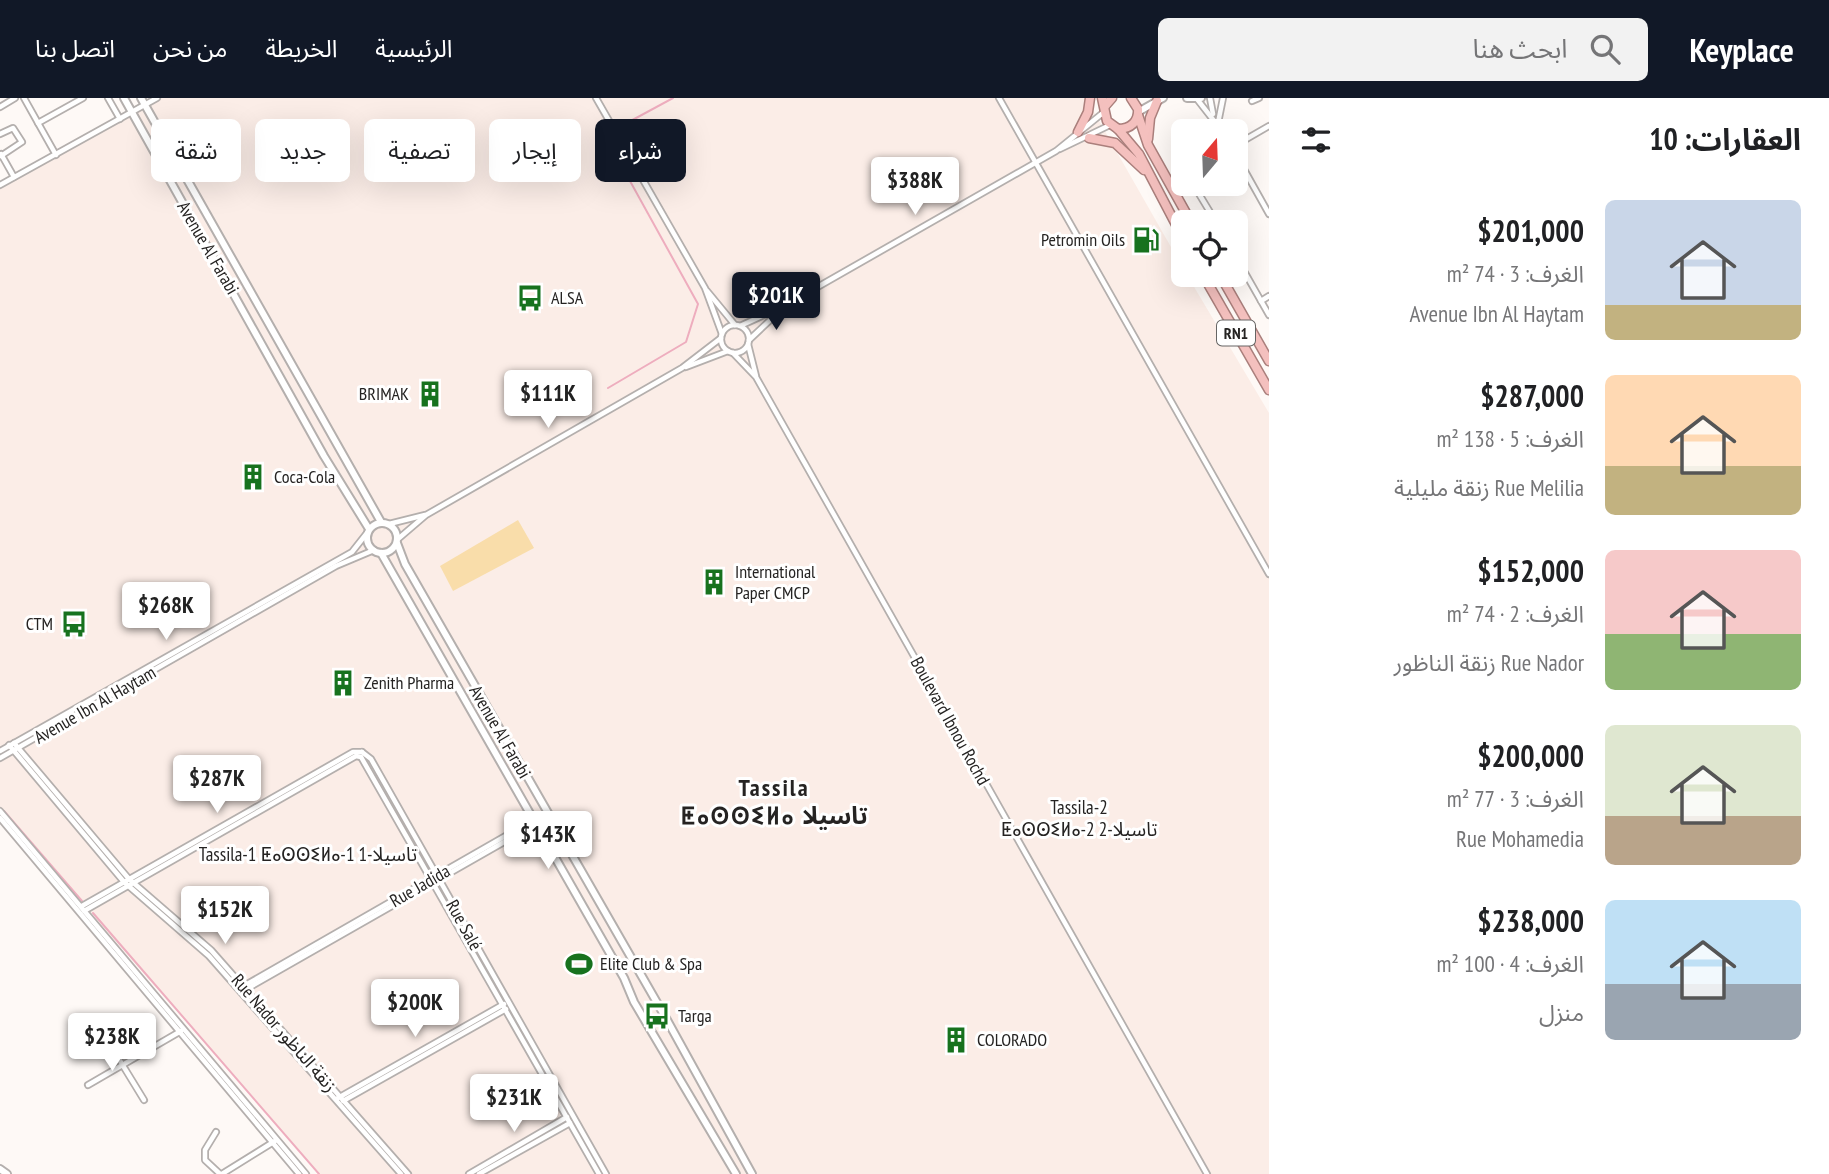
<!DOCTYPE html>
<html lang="ar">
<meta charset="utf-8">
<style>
:root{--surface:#fff;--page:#f2f2f2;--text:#202124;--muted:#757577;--accent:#111827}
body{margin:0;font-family:"PT Sans Narrow","Noto Sans Arabic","Noto Sans Tifinagh",sans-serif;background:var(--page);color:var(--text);direction:rtl;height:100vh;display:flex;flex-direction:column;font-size:26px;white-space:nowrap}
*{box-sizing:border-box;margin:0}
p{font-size:23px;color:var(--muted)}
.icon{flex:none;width:38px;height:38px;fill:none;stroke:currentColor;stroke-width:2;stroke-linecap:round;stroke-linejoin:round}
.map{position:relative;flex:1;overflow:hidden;direction:ltr}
.sheet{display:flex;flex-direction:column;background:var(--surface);width:560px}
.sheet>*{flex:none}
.top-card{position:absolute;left:21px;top:21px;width:665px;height:63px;direction:rtl;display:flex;gap:14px}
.needle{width:46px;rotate:19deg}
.tools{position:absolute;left:1171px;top:21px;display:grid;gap:14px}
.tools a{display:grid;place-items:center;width:77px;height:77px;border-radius:10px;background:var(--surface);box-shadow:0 7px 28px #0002;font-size:35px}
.price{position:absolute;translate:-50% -60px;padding:0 16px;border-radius:7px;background:#fff;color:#222;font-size:23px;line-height:46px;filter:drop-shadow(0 2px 4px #0008)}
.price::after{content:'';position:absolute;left:50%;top:42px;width:21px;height:16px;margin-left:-10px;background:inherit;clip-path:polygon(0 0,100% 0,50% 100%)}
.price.on{background:var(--accent);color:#fff}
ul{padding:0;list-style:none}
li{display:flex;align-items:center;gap:21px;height:175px;padding:0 28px}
li span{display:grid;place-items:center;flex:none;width:196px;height:140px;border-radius:10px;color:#555}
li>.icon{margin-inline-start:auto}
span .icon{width:84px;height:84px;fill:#fffc;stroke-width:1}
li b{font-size:30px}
h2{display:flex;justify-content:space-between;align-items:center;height:84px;padding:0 28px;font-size:30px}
.pill{padding:0 24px;border-radius:10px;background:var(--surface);box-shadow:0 7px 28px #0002;font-size:24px;line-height:63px}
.pill.on{background:var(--accent);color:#fff}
header{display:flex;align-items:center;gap:42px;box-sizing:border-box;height:98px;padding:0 35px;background:var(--accent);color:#fff}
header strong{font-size:33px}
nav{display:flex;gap:38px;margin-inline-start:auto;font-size:24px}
.search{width:490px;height:63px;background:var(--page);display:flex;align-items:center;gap:18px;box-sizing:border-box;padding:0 24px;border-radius:10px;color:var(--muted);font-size:26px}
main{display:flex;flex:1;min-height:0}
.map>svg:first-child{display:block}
</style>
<header>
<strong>Keyplace</strong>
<div class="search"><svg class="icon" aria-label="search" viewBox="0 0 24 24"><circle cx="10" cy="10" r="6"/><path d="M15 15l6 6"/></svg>ابحث هنا</div>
<nav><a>الرئيسية</a><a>الخريطة</a><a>من نحن</a><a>اتصل بنا</a></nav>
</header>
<main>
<section class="sheet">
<h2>العقارات: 10<svg class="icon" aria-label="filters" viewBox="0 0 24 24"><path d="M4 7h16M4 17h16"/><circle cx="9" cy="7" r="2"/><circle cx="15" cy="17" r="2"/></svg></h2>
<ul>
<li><span style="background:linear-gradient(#c9d6e8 75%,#c2b280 0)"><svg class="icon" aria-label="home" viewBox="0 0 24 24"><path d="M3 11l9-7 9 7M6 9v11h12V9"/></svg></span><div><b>$201,000</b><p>الغرف: 3 · 74 m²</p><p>Avenue Ibn Al Haytam</p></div></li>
<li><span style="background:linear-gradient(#ffd9b3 65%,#c2b280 0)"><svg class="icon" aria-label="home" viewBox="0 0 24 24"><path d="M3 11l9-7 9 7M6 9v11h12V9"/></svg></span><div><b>$287,000</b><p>الغرف: 5 · 138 m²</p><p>Rue Melilia زنقة مليلية</p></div></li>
<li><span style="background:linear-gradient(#f6c9c9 60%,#8fb573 0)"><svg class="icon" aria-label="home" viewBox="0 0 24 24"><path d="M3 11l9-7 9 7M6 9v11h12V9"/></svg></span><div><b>$152,000</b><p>الغرف: 2 · 74 m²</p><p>Rue Nador زنقة الناظور</p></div></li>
<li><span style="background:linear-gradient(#dfe7d0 65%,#b9a48a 0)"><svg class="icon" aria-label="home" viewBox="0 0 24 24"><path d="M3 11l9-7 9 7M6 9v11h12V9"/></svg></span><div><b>$200,000</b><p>الغرف: 3 · 77 m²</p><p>Rue Mohamedia</p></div></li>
<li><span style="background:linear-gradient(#bfe0f5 60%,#9aa5b1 0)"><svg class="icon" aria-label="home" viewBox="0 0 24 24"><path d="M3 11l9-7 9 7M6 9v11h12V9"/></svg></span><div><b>$238,000</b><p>الغرف: 4 · 100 m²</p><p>منزل</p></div></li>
</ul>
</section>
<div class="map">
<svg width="1269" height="1076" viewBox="0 0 1269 1076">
<rect width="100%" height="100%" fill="#fef9f6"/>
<polygon fill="#fbede7" points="161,0 1086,0 1183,170 1183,177 1187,177 1269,315 1269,1076 320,1076 0,712 0,88"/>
<polygon fill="#f9ddaa" points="518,422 534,450 453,493 440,468"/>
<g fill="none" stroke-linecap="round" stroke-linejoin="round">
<g stroke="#eeadbe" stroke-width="2">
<polyline points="625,26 673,0"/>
<polyline points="604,36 698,206 686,244 608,290"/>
<polyline points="66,625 299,492"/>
<polyline points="4,713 82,803"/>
<polyline points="93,815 319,1076"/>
</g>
<g stroke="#b4afad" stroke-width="8">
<g id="minor">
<polyline points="24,0 56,57"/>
<polyline points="108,0 120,21"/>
<polyline points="596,0 705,190 722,236"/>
<polyline points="999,0 1269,476"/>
<polyline points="1210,0 1213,16"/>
<polyline points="1197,1 1222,33"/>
<polyline points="1252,3 1259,0"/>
<polyline points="0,9 15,0"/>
<polyline points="38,25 83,0"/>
<polyline points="1218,25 1223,0"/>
<polyline points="0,36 13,30 22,44 1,58"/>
<polyline points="1236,47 1269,28"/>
<polyline points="1060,51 1110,27"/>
<polyline points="1,56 14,79"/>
<polyline points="1236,57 1269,116"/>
<polyline points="1193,86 1216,124"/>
<polyline points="0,87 157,0"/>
<polyline points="1236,159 1269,217"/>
<polyline points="707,193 735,227"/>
<polyline points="1261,203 1269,198"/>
<circle cx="735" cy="241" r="14"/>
<polyline points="740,228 786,207 1056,53 1104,14"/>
<polyline points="749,242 783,210"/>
<polyline points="748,246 756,278"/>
<polyline points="733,255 756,279 1207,1076"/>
<polyline points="686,269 728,253"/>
<polyline points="389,426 425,417"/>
<polyline points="398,441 426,417 682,270 721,240"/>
<polyline points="14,645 129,781 211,852 408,1076"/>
<polyline points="9,647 124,784 209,858 401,1076"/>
<polyline points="0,653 352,454 367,435"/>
<polyline points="362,654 371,661 606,1076"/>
<polyline points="361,659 599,1076"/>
<polyline points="0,660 336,468 374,452"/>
<polyline points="0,713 306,1076"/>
<polyline points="0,720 299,1076"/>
<polyline points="82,808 353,654 362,654"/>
<polyline points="84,813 356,658 361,659"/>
<polyline points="242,889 537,720 549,719"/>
<polyline points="243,893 548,719"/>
<polyline points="103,935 144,1002"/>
<polyline points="88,987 181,933"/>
<polyline points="338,1000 504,906"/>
<polyline points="343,1003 506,911"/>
<polyline points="216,1034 205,1052 205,1062 220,1076"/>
<polyline points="222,1076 275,1043"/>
<polyline points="469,1076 567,1019"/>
<polyline points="479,1076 570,1025"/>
</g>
</g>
<g stroke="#b4afad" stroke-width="10">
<g id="tertiary">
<polyline points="124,0 324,358 369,431"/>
<polyline points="141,0 381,424"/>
<polyline points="1187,0 1201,0"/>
<polyline points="1138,14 1163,0"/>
<circle cx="382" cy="440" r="15"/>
<polyline points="397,445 405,466 667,922 752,1076"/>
<polyline points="381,455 624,880 634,904 736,1076"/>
<polyline points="0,1071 7,1076"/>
</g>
</g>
<g stroke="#aa7f7c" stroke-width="11">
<g id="trunk">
<polyline points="1102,0 1107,23 1118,31 1139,56 1183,140"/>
<polyline points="1105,8 1112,0"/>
<polyline points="1138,17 1148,47 1191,124"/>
<path d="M1118 31C1131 31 1139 23 1138 11L1131 0"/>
<polyline points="1078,34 1088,14 1090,0"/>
<polyline points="1089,40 1115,45 1144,72"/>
<polyline points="1148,41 1150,20 1157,3"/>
<polyline points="1203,177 1269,292"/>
<polyline points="1220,177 1269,263"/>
</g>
</g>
<use href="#minor" stroke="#fff" stroke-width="4.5"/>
<use href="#tertiary" stroke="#fff" stroke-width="6"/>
<use href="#trunk" stroke="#f4c0be" stroke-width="8"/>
</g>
<defs>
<g id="fuel-bare" transform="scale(2.1)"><path d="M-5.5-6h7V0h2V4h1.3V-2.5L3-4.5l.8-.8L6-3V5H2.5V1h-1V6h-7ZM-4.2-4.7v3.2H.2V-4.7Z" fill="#17721e" stroke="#fff" stroke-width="2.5" paint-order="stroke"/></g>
<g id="bus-bare" transform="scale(2.1)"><path d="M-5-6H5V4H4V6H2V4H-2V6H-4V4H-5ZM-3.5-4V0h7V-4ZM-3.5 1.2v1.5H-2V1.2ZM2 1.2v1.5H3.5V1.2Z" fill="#17721e" stroke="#fff" stroke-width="2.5" paint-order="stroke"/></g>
<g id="building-bare" transform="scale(2.1)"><path d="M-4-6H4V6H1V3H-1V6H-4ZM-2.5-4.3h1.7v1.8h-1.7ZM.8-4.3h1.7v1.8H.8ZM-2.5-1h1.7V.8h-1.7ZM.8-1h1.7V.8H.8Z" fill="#17721e" stroke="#fff" stroke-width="2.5" paint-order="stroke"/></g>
<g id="stadium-bare" transform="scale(2.1)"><path d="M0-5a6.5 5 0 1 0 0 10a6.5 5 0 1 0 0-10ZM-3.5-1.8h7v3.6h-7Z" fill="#17721e" stroke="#fff" stroke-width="2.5" paint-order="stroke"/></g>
</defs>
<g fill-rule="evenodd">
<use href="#fuel-bare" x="1146" y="142"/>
<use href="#bus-bare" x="530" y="200"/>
<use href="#building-bare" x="430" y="296"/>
<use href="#building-bare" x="253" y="379"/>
<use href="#building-bare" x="714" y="484"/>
<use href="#bus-bare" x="74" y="526"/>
<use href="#building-bare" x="343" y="585"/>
<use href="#stadium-bare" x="579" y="866"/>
<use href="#bus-bare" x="657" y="918"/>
<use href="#building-bare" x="956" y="942"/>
</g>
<g text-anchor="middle" stroke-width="6" stroke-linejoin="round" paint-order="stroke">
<rect fill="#fff" stroke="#666564" stroke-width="2" x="1217" y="222.5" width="38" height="25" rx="5"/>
<g font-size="16" font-weight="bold" fill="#252322">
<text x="1236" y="241">RN1</text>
</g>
<g font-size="18" fill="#252322" stroke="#fff" text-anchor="start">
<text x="1125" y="148" text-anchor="end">Petromin Oils</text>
<text x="551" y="206">ALSA</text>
<text x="409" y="302" text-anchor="end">BRIMAK</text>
<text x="274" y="385">Coca-Cola</text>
<text x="735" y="480">International<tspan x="735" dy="21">Paper CMCP</tspan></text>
<text x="53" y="532" text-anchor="end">CTM</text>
<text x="364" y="591">Zenith Pharma</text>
<text x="600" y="872">Elite Club &amp; Spa</text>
<text x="678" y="924">Targa</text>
<text x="977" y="948">COLORADO</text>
</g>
<g font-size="18" fill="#252322" stroke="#fff">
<text transform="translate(208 150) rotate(60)" y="6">Avenue Al Farabi</text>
<text transform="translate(95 607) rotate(-30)" y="6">Avenue Ibn Al Haytam</text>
<text transform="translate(950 623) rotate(61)" y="6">Boulevard Ibnou Rochd</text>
<text transform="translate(500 634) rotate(60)" y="6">Avenue Al Farabi</text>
<text transform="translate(420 788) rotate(-30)" y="6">Rue Jadida</text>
<text transform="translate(464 827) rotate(61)" y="6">Rue Salé</text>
<text transform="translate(284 935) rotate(49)" y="6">Rue Nador زنقة الناظور</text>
</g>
<g font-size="19" fill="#252322" stroke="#fff">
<text x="1079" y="716">Tassila-2<tspan x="1079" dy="22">ⵟⴰⵙⵙⵉⵍⴰ-2 2-تاسيلا</tspan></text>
<text x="308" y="763">Tassila-1 ⵟⴰⵙⵙⵉⵍⴰ-1 1-تاسيلا</text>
</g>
<g font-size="24" font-weight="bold" letter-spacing="2" fill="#252322" stroke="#fff">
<text x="774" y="698">Tassila<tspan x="774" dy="28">ⵟⴰⵙⵙⵉⵍⴰ تاسيلا</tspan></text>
</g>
</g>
</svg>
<div class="tools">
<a><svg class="needle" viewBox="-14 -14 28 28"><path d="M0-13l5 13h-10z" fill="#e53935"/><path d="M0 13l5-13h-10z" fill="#757577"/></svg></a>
<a><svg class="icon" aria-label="locate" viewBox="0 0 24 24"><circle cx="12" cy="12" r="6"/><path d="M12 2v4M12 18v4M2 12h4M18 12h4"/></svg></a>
</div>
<b class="price" style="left:915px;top:119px">$388K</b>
<b class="price on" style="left:776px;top:234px">$201K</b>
<b class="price" style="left:548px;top:332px">$111K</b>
<b class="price" style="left:166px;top:544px">$268K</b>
<b class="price" style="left:217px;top:717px">$287K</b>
<b class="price" style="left:548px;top:773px">$143K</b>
<b class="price" style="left:225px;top:848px">$152K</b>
<b class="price" style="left:415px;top:941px">$200K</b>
<b class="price" style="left:112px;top:975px">$238K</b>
<b class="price" style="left:514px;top:1036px">$231K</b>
<div class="top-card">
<a class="pill on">شراء</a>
<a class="pill">إيجار</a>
<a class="pill">تصفية</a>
<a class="pill">جديد</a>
<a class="pill">شقة</a>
</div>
</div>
</main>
